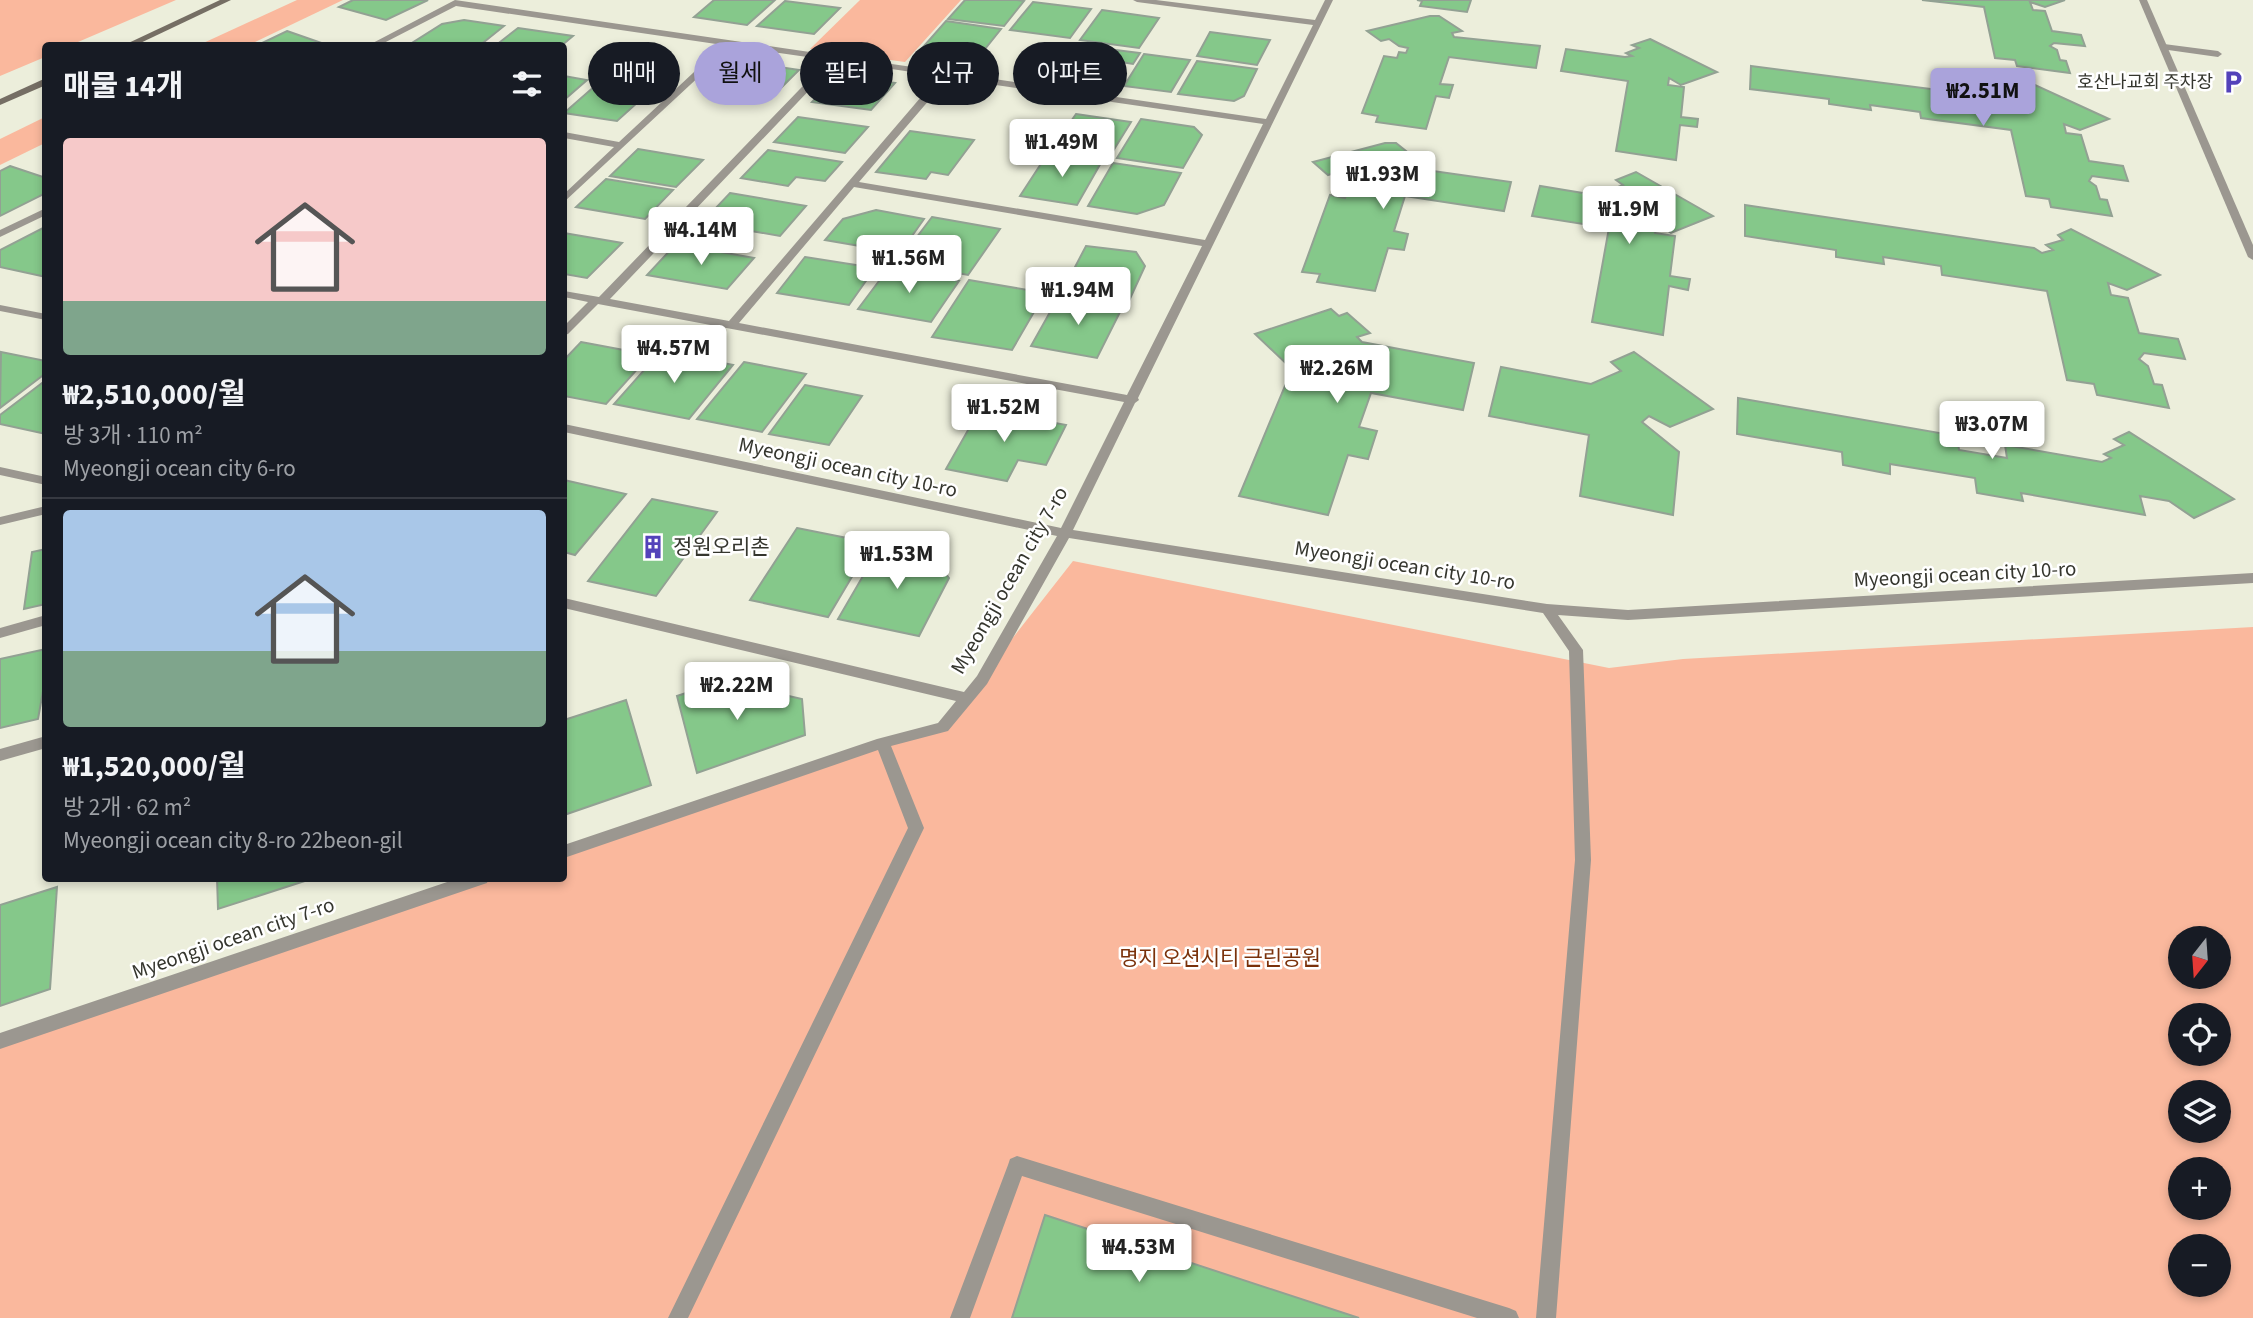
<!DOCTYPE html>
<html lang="ko">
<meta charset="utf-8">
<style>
:root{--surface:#171b24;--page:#242831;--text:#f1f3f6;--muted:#9ea1a6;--line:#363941;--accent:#aaa3db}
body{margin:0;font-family:"Source Sans 3","Noto Sans KR",sans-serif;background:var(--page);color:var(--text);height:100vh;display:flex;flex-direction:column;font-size:26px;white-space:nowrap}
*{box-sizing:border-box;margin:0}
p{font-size:23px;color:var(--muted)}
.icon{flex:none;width:38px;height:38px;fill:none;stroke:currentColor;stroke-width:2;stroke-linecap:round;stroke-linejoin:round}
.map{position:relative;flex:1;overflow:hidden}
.side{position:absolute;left:42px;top:42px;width:525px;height:840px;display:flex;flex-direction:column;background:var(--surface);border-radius:7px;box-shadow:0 4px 10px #0003}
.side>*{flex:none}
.hud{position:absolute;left:588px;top:42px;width:665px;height:63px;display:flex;gap:14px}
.needle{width:46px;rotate:197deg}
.controls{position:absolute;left:2168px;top:926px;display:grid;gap:14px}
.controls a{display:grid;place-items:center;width:63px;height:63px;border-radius:50%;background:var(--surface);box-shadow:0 4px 10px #0003;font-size:35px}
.price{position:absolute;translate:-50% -60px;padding:0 16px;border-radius:7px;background:#fff;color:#222;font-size:23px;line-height:46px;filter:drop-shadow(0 2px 4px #0008)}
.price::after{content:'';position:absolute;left:50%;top:42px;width:21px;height:16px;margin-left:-10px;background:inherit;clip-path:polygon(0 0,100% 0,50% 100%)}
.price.current{background:var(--accent);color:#111}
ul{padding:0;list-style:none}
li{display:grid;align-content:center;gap:14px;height:371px;padding:0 21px}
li+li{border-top:2px solid var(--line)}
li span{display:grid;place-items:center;height:217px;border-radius:7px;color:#555}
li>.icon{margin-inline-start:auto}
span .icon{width:126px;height:126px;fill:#fffc;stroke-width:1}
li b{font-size:30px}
h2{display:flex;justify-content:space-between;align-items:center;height:84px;padding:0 21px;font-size:30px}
.pill{padding:0 24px;border-radius:32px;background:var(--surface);box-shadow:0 4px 10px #0003;font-size:24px;line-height:63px}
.pill.current{background:var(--accent);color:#111}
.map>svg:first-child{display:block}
</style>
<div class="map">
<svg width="2253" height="1318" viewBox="0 0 2253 1318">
<rect width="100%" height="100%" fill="#eceedb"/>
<g fill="#fab89d" fill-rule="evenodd">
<polygon points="0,0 176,0 71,45 46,46 45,57 0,76"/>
<polygon points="297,0 343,0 249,45 199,45"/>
<polygon points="860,0 961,0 905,62 810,49"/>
<polygon points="45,117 45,143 0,165 0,139"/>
<path d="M1073 561 1609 668 1683 659 2253 627V1318H0V1041L481 879 564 878V851L882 743 943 727ZM2180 938H2219V976H2180ZM2180 1015H2219V1054H2180ZM2180 1092H2219V1130H2180ZM2180 1169H2219V1208H2180ZM2180 1246H2219V1284H2180Z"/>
</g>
<g fill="#85c88a" stroke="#92a193" stroke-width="2">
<polygon points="353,0 428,0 386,20 339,7"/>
<polygon points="714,0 775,0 747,25 694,17"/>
<polygon points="965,0 1017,0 1024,1 1004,26 948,19"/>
<polygon points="1417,0 1471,0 1467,12 1420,6 1422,1"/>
<polygon points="1922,0 2065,0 2045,7 2030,2 2033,10 2045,11 2052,31 2081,35 2085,46 2054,43 2050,46 2057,50 2060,60 2066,61 2070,73 2017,66 2015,60 1995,58 1984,7"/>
<polygon points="785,1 840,8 814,34 757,26"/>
<polygon points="1033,2 1091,9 1070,38 1010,30"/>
<polygon points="1102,10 1159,18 1139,48 1080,40"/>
<polygon points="1430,16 1439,16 1462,31 1452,33 1454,37 1540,46 1536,68 1449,57 1440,84 1453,85 1449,98 1436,96 1426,129 1376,122 1378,116 1362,113 1384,56 1397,58 1399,52 1406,53 1408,48 1399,46 1389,39 1381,41 1367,31"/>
<polygon points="464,20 504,26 479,46 412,43 442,24"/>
<polygon points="946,21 1001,29 981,54 924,46"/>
<polygon points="518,28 573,36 561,46 495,46"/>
<polygon points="287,31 330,46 256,46"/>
<polygon points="1210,32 1270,40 1257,65 1197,56"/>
<polygon points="1650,39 1717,72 1681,85 1669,78 1668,85 1684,87 1681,117 1698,119 1697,127 1680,125 1676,160 1616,151 1628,81 1561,71 1566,49 1625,57 1632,56 1626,53 1639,48 1632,45"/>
<polygon points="1076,45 1140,53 1133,64 1121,62 1108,82 1054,75"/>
<polygon points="1144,54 1190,60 1171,92 1124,86"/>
<polygon points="1197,61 1257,69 1244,96 1234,101 1178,94"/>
<polygon points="751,63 799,70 774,95 712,86 733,66 746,68"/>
<polygon points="1751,66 2001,98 2008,101 2017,99 2011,96 2026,92 2022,88 2033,84 2109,119 2080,130 2064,124 2066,133 2081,135 2089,161 2123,166 2128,181 2092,176 2089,181 2096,186 2100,199 2107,200 2112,216 2051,207 2049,199 2026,196 2011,130 1921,118 1920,112 1870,105 1871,110 1829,104 1829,99 1750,89"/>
<polygon points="838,74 895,83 871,110 812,102"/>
<polygon points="564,76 587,80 564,100"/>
<polygon points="596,85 648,93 617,121 564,113"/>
<polygon points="1076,114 1131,122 1110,156 1053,147"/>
<polygon points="798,117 868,127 845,153 774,142"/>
<polygon points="1141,119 1194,127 1202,135 1183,168 1117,158"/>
<polygon points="910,131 974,140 948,175 931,172 926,179 876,172"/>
<polygon points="1385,143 1396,143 1421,163 1410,165 1412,170 1419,169 1511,182 1504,211 1405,196 1394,231 1408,234 1404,250 1388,248 1375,291 1317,282 1320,274 1302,272 1330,195 1345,198 1348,189 1356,191 1358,184 1349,182 1337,172 1328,175 1313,162"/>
<polygon points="638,149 703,160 676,187 610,176"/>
<polygon points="768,150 842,162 825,181 796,177 788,186 741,178"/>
<polygon points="1048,153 1102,161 1077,205 1020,196"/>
<polygon points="1113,163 1181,173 1164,205 1137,214 1088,206"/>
<polygon points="10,166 46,178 46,193 0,216 0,171"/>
<polygon points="1636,172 1713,216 1671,233 1657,224 1655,233 1675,236 1670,276 1690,279 1688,290 1669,286 1663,335 1592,322 1609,228 1532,216 1540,186 1607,197 1616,195 1608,191 1623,185 1616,180"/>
<polygon points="606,179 673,190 645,219 576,207"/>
<polygon points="730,193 806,206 780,236 723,226 732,216 712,212"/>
<polygon points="1745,205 2034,248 2042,253 2053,250 2046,245 2063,240 2058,235 2071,229 2160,275 2127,290 2108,283 2111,295 2128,298 2139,333 2178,339 2185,359 2144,353 2139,359 2148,366 2154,384 2162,385 2169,408 2097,395 2094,384 2067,380 2047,291 1942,275 1941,266 1883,257 1884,264 1836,257 1836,250 1745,236"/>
<polygon points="876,210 924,219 900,253 825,240 843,219"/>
<polygon points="932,217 1000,229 968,275 898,262"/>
<polygon points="43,228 46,228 46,277 0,267 0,250"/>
<polygon points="564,233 622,243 587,278 564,274"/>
<polygon points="676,244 754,258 727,289 647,275"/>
<polygon points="1086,246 1136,252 1145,266 1129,301 1063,290"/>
<polygon points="805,257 875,268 849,305 777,293"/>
<polygon points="888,269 959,281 931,322 858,309"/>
<polygon points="969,280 1045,293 1012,350 932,337"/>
<polygon points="1059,296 1123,306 1097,358 1031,346"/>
<polygon points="1331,309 1339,316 1347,313 1370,333 1357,337 1362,342 1474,363 1463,410 1371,393 1359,427 1377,431 1368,459 1348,455 1328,515 1239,496 1287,381 1315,375 1310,369 1292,369 1255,334"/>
<polygon points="581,342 650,355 606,404 564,396 564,360"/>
<polygon points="661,351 733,365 689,419 614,404"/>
<polygon points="1,352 46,361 46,373 0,408"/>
<polygon points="1634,352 1713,409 1670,427 1649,416 1642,422 1679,452 1673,515 1580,496 1589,435 1489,416 1501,367 1591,384 1621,371 1611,362"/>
<polygon points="744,362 806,374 762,432 697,419"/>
<polygon points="46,380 46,434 0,424 0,415"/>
<polygon points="805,385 862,396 829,445 769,434"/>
<polygon points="1738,398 1957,436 1959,450 2007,458 2005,445 2102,462 2111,458 2104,454 2124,445 2114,439 2129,432 2234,499 2194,518 2169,501 2140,496 2145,515 2021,493 2023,501 1977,493 1975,478 1890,464 1890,474 1843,465 1842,452 1737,434"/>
<polygon points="980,409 1066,425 1046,465 1018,460 1007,481 946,469"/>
<polygon points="564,480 626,494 575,555 564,552"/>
<polygon points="652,499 717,512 656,596 588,581"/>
<polygon points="797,528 872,543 828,617 750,600"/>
<polygon points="881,545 932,555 949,578 919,636 838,619"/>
<polygon points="46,549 46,604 24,609 32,552"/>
<polygon points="46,649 46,675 38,719 0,728 0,659"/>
<polygon points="723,681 802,699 805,735 697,773 677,696"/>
<polygon points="626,700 651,785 564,815 564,720"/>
<polygon points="217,878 314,878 218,909"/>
<polygon points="57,887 50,989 0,1006 0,905"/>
<polygon points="1045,1215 1359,1318 1012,1318"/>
</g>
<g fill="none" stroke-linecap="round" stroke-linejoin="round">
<polygon fill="#9b9790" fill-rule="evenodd" points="2164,44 2218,51 2222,54 2218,57 2161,49 2161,45"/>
<g fill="#9b9790" fill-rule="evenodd">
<path d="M455 0 1266 119 1313 25 1137 2 1133 0H1156L1315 20 1325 0H1333L1138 398 1139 400 1135 403 1073 530 1547 604 1628 610 2253 573V583L1628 620 1558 615 1583 650 1591 860 1556 1318H1536L1575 860 1569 651 1543 613 1069 538 987 684 948 731 891 746 924 828 688 1318H668L908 828 878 750 564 858V845L877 739 938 723 956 701 564 608V598L964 692 977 676 1057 536 564 432V424L1061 528 1124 402 598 304 568 334 564 335V326L588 302 564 297V291L599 297 828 60 732 46 564 202V194L614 147 564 138V132L619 142 723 45 456 6 378 46H367ZM837 61 939 76 729 321 610 299ZM948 78 1263 124 1205 240 859 182ZM854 187 1202 246 1127 395 739 323Z"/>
<polygon points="2139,0 2147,0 2253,245 2253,260 2248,257"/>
<polygon points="46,208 46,215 0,237 0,230"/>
<polygon points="0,305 46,314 46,320 0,311"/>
<polygon points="0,467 46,477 46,485 0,475"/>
<polygon points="46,506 46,514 0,525 0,517"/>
<polygon points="46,615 46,625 0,638 0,628"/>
<polygon points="46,736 46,748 0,761 0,749"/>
<polygon points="459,878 489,878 487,883 481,885 0,1049 0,1033"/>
<polygon points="1017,1156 1509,1308 1516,1311 1519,1318 1477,1318 1022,1176 970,1318 950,1318 1008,1165 1010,1159"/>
</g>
<g fill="#756e64" fill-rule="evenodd">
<polygon points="220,0 231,0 134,46 122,46"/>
<polygon points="46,78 46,85 0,105 0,99"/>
</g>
</g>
<defs>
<g id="parking-bare" transform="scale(1.89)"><path d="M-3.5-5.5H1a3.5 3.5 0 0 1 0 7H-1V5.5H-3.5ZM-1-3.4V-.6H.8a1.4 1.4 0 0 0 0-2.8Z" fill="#5342ba" stroke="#fff" stroke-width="2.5" paint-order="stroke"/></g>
<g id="building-bare" transform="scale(1.89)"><path d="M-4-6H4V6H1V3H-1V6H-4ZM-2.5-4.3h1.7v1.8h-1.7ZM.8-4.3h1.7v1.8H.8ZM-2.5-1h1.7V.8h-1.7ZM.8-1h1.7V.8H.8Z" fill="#5342ba" stroke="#fff" stroke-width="2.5" paint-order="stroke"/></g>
</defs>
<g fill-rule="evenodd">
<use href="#parking-bare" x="2233" y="82"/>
<use href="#building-bare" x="653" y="547"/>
</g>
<g text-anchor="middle" stroke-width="5" stroke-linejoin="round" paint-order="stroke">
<g font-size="18" fill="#35362e" stroke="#fff" text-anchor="end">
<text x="2213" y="88">호산나교회 주차장</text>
</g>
<g font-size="21" fill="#35362e" stroke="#fff">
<text transform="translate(848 467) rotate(12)" y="7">Myeongji ocean city 10-ro</text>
<text transform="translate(1405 565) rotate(9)" y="7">Myeongji ocean city 10-ro</text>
<text transform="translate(1965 574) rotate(-3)" y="7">Myeongji ocean city 10-ro</text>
<text transform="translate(1009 580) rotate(-60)" y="7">Myeongji ocean city 7-ro</text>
<text transform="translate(233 938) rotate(-19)" y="7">Myeongji ocean city 7-ro</text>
</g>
<g font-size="21" fill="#35362e" stroke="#fff" text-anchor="start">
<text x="673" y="554">정원오리촌</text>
</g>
<g font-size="21" fill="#7a310a" stroke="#fff">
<text x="1220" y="965">명지 오션시티 근린공원</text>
</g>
</g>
</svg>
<div class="controls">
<a><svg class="needle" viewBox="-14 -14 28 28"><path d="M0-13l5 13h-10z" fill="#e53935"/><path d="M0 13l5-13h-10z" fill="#9ea1a6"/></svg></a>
<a><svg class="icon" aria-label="locate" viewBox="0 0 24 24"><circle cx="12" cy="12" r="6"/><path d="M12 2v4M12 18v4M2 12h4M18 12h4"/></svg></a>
<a><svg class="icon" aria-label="layers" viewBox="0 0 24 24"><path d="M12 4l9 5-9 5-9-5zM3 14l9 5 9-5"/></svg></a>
<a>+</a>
<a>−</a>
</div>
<b class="price current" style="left:1983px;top:128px">₩2.51M</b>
<b class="price" style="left:1062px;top:179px">₩1.49M</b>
<b class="price" style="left:1383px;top:211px">₩1.93M</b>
<b class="price" style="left:1629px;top:246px">₩1.9M</b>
<b class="price" style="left:701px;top:267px">₩4.14M</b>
<b class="price" style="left:909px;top:295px">₩1.56M</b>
<b class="price" style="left:1078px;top:327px">₩1.94M</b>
<b class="price" style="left:674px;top:385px">₩4.57M</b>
<b class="price" style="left:1337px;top:405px">₩2.26M</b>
<b class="price" style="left:1004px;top:444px">₩1.52M</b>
<b class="price" style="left:1992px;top:461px">₩3.07M</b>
<b class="price" style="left:897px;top:591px">₩1.53M</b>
<b class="price" style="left:737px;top:722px">₩2.22M</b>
<b class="price" style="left:1139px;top:1284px">₩4.53M</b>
<div class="hud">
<a class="pill">매매</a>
<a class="pill current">월세</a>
<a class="pill">필터</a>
<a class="pill">신규</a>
<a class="pill">아파트</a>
</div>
<section class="side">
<h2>매물 14개<svg class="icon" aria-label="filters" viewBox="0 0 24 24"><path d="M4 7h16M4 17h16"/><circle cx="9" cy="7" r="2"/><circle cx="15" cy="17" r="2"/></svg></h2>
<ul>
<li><span style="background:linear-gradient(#f6c9c9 75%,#7fa58c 0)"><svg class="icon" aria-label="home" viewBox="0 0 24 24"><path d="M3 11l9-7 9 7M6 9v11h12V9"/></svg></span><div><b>₩2,510,000/월</b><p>방 3개 · 110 m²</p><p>Myeongji ocean city 6-ro</p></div></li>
<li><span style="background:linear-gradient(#a9c7e8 65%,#7fa58c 0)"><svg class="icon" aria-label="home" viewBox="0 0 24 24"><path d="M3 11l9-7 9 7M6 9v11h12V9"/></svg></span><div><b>₩1,520,000/월</b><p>방 2개 · 62 m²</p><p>Myeongji ocean city 8-ro 22beon-gil</p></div></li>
</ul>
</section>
</div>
